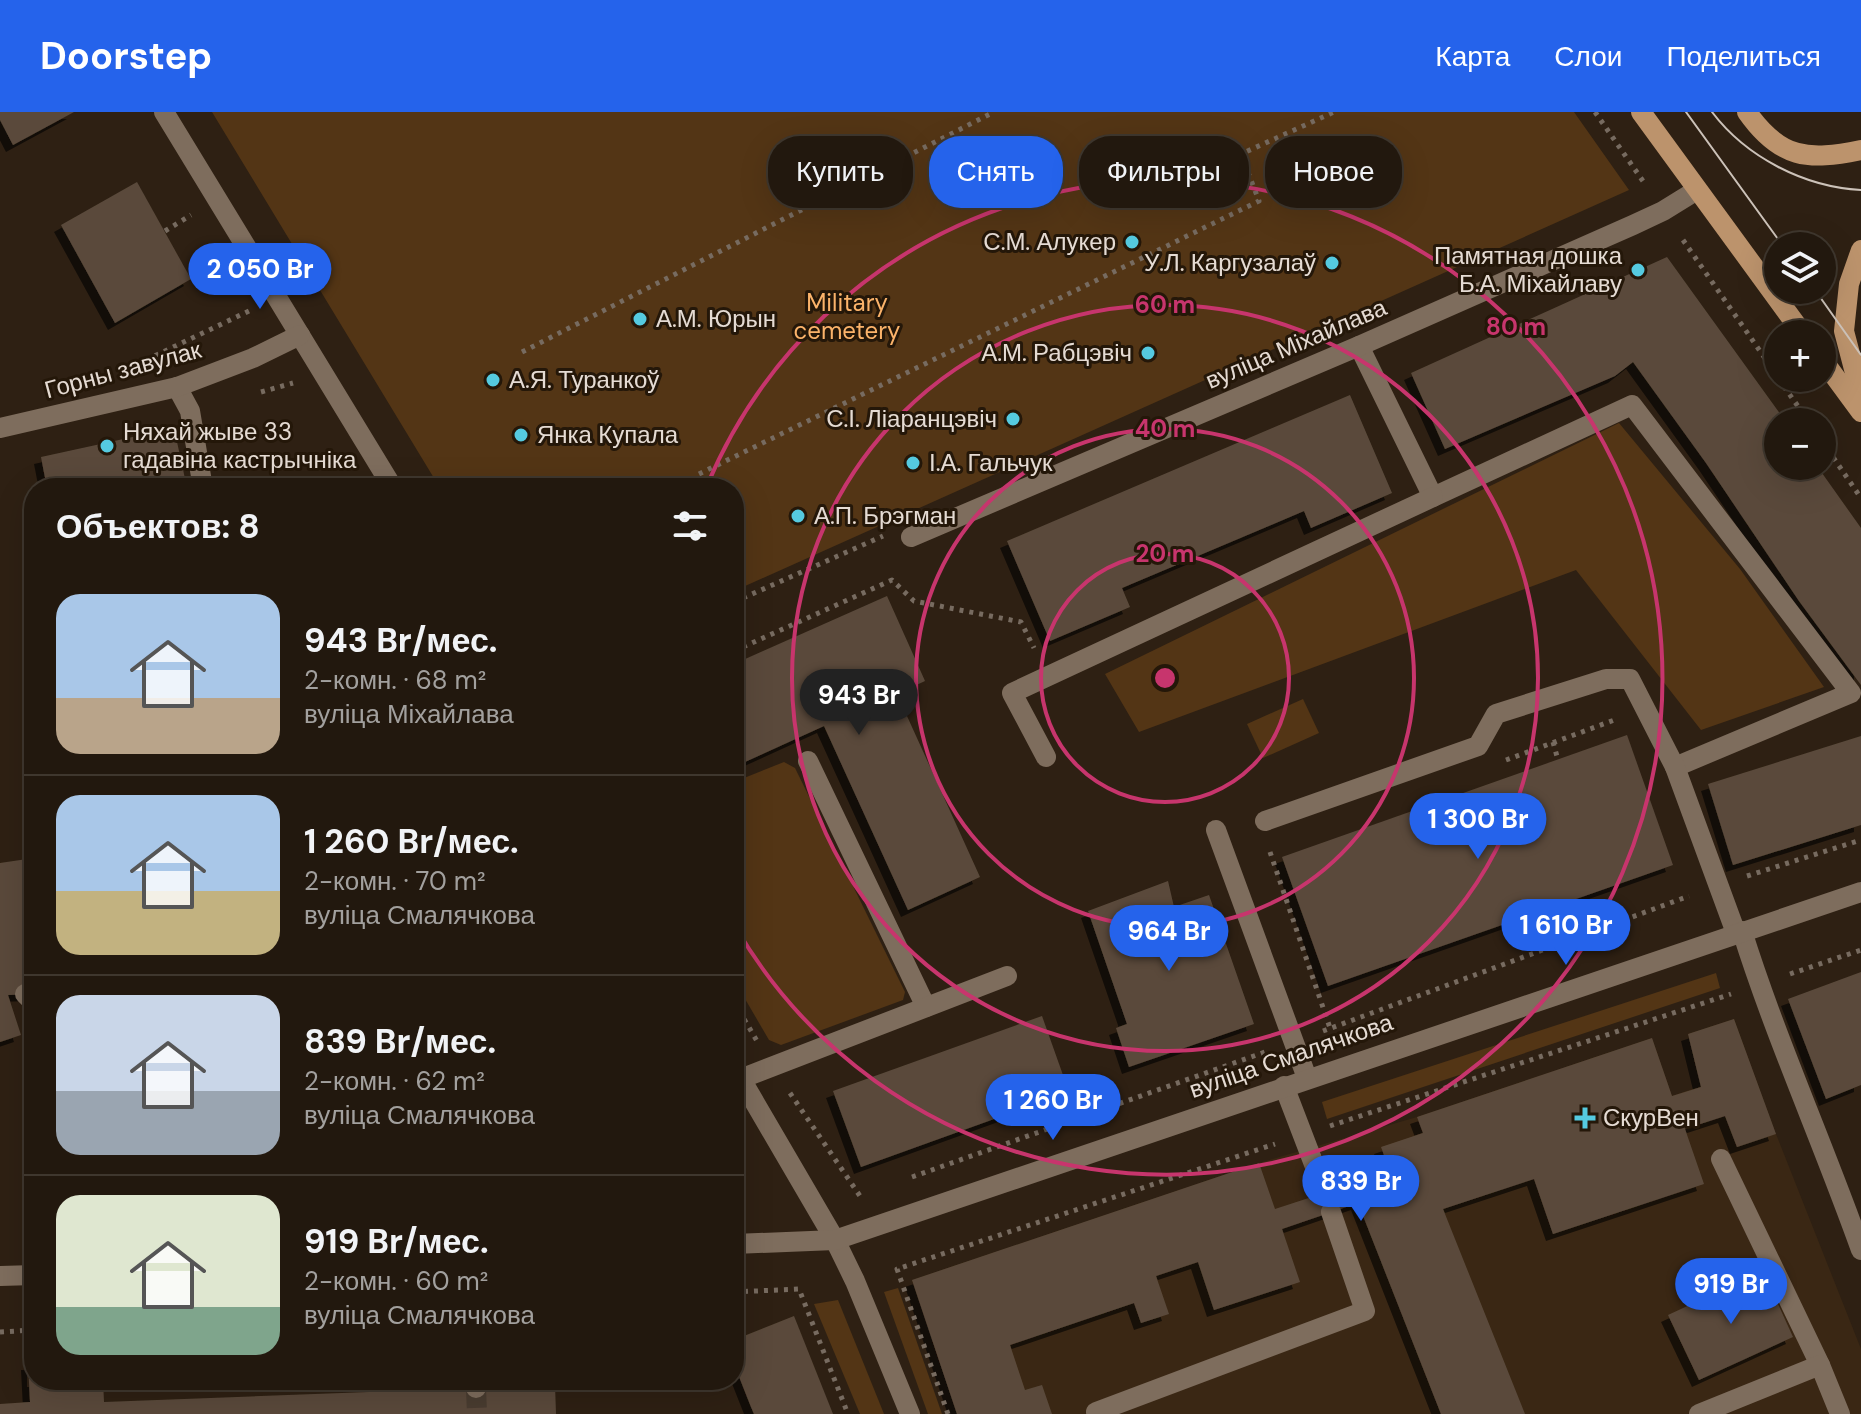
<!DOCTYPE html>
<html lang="ru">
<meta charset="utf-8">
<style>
:root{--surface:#22180e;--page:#2e251c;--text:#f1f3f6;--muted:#a2a09e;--line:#3f372e;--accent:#2563eb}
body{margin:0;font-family:"DM Sans",sans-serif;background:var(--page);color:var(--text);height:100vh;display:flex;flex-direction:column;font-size:30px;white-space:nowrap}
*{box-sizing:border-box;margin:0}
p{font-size:26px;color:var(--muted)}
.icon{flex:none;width:44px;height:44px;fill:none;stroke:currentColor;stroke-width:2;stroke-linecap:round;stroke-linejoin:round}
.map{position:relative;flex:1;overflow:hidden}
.sheet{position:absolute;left:24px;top:366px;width:720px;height:912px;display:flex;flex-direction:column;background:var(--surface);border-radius:32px;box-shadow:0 8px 32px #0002,0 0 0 2px var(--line)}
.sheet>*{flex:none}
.top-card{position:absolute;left:768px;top:24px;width:760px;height:72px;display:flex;gap:16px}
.tools{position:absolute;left:1764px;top:120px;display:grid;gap:16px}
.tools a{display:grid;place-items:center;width:72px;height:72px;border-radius:50%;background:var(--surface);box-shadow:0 8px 32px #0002,0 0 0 2px var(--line);font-size:40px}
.price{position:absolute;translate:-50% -68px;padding:0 18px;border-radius:28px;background:var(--accent);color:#fff;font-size:26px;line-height:52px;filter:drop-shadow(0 2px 4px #0008)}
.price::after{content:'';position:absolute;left:50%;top:48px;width:24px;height:18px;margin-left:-12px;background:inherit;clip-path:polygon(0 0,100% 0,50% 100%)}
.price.current{background:#222;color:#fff}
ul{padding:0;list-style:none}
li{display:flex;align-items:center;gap:24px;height:200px;padding:0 32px}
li+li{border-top:2px solid var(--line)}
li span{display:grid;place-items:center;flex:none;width:224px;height:160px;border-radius:24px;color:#555}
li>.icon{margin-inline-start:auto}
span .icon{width:96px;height:96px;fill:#fffc;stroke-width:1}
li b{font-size:34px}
h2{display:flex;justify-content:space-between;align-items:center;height:96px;padding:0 32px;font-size:34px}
.tag{padding:0 28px;border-radius:32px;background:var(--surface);box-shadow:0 8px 32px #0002,0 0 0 2px var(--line);font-size:28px;line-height:72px}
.tag.current{background:var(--accent);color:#fff}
header{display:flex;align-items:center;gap:48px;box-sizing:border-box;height:112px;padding:0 40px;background:var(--accent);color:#fff}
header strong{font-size:38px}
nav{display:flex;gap:44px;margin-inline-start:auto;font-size:28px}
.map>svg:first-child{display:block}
</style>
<header>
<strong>Doorstep</strong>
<nav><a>Карта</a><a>Слои</a><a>Поделиться</a></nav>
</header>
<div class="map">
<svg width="1861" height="1302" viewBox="0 0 1861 1302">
<defs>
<filter id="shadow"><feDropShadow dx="-7" dy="7" stdDeviation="0" flood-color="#0009"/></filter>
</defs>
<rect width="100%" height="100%" fill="#2e2013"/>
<polygon fill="#3a2714" points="1734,907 1776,1022 1861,1237 1861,1302 957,1302 912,1168 1259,1051 1417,1005 1652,926 1672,984 1701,974 1688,922"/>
<g fill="#533515">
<polygon points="212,0 1574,0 1629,78 734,479 734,376 440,376"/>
<polygon points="1619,311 1740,457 1824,575 1701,618 1576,458 1139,620 1105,562"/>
<polygon points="1303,587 1319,621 1263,646 1247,612"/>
<polygon points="784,650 795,656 905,880 903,888 781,933 769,928 734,868 734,670"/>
<polygon points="1716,861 1720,876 1327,1007 1322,990"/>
<polygon points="898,1176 942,1302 928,1302 884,1180"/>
<polygon points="838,1188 884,1302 860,1302 814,1192"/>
</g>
<g fill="#5a4a3b" filter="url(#shadow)">
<polygon points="0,0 74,0 13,33 0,8"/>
<polygon points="137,70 191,167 115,211 61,113"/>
<polygon points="1667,145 1786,310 1778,310 1778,354 1817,354 1861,416 1861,573 1799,489 1706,351 1633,250 1615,264 1445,337 1411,261"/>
<polygon points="1350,283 1392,381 1311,416 1304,399 1122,476 1130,495 1050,529 1007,429"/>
<polygon points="174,316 187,376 47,376 41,345"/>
<polygon points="887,484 925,569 897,582 980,765 908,798 824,614 734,655 734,552"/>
<polygon points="1627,623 1673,753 1328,874 1282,745"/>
<polygon points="1861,624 1861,713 1733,753 1708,672"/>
<polygon points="34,746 34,882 8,883 21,923 0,930 0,751"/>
<polygon points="1168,769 1174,795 1209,783 1254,912 1129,955 1116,916 1127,912 1088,799"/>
<polygon points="1861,860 1861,973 1826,987 1788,887"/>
<polygon points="1042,904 1069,980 861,1055 833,979"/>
<polygon points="1734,907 1776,1022 1737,1035 1725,1004 1685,1017 1704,1072 1553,1122 1534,1067 1443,1097 1525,1302 1441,1302 1358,1091 1282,1117 1300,1170 1214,1198 1198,1150 1156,1164 1169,1202 1141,1211 1134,1191 1010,1233 1025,1278 1042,1273 1052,1302 957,1302 912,1168 1259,1051 1275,1097 1364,1068 1362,1063 1388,1054 1381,1035 1423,1021 1417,1005 1652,926 1672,984 1701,975 1688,922"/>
<polygon points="1763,1159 1793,1225 1699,1268 1668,1203"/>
<polygon points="794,1204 833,1302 754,1302 751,1295 734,1252 734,1228"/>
<polygon points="28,1251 34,1251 34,1268 103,1268 104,1290 555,1273 556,1302 0,1302 0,1292 30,1290"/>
</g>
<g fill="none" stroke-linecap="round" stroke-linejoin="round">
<polyline stroke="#493c30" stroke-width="20" stroke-dasharray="20 10" stroke-linecap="butt" points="476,1276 477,1302"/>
<g stroke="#776b60" stroke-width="5" stroke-dasharray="4 6" stroke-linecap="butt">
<polyline points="1595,0 1645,72"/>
<polyline points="165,119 191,103"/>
<polyline points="1683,128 1778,265"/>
<polyline points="522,240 994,0"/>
<polyline points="146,248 249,199"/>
<polyline points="1778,266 1809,310"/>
<polyline points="261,280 293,271"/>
<polyline points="1822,329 1861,386"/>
<polyline points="699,362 1259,89 1241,42 1334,0"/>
<polyline points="734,490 883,424"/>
<polyline points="734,539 892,468 914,489 1021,510 1034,536"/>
<polyline points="1553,630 1558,648"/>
<polyline points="1506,648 1617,607"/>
<polyline points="1270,740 1330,916"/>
<polyline points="1747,764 1861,728"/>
<polyline points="1790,862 1861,838"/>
<polyline points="734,890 757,929"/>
<polyline points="1323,919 1689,784"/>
<polyline points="790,981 860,1084 865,1082"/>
<polyline points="1330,1014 1731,882"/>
<polyline points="912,1065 1265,940"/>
<polyline points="734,1180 799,1177 848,1302"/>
<polyline points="0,1220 34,1218"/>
<polyline points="948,1302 897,1157 1275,1032"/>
</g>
<g stroke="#7e6d5d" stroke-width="20">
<polyline points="164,0 393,376"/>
<polyline points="1359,234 1433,385 1632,293 1851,581 1675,655"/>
<polyline points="177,275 190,299 203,376"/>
<polyline points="0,316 177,275 253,246 300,223"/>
<polyline points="911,425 1359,234 1633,113 1663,99 1697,78"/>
<polyline points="1046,645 1012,581 1433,385"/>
<polyline points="808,649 926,895"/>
<polyline points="1265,709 1478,634 1496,602 1606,567 1630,567 1675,655 1736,821"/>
<polyline points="1216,718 1307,966"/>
<path d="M1742 819C1776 927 1823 1031 1861 1138"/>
<polyline points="25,882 34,891"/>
<polyline points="734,955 835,1128 855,1169 910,1302"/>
<polyline points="740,967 1007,864"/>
<polyline points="1284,974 1325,1081"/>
<polyline points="1721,1047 1820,1253"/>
<polyline points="734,1132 835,1128 1861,780"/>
<polyline points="0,1164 34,1163"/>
<polyline points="476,1268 476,1276"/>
<polyline points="1096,1300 1365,1199 1331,1100"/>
<polyline points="1699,1302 1820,1253 1840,1302"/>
</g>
<g stroke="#bc936c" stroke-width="20">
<polyline points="1641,0 1803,222"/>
<path d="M1747 0C1780 47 1808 49 1861 38"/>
<polyline points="1861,138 1849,172 1844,219 1861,284"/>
<polyline points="1822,247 1861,300"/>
</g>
<g stroke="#ccc2b9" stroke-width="2">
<polyline points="1686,0 1783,134"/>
<path d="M1712 0C1746 45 1804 75 1861 78"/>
<polyline points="1815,178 1861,243"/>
</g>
</g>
<g fill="none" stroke="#c7356d" stroke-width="4">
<circle cx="1165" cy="566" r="124"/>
<circle cx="1165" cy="566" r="249"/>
<circle cx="1165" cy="566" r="373"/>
<path d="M706 376A497 497 0 1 1 735 814"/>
</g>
<g fill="#55cae0" stroke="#241709" stroke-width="3">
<circle cx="1132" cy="130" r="8"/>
<circle cx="1332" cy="151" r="8"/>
<circle cx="1638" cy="158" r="8"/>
<circle cx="640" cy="207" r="8"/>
<circle cx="1148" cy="241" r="8"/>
<circle cx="493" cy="268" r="8"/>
<circle cx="1013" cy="307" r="8"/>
<circle cx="521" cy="323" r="8"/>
<circle cx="107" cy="334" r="8"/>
<circle cx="913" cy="351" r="8"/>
<circle cx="798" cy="404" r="8"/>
<path d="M1581 994h8v8h8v8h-8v8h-8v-8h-8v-8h8z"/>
</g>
<g text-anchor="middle" stroke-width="6" stroke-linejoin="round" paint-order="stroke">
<g font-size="24" fill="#e5dbd3" stroke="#241709" text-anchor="start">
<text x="1116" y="138" text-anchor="end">С.М. Алукер</text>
<text x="1622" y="152" text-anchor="end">Памятная дошка<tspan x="1622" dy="28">Б.А. Міхайлаву</tspan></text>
<text x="1316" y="159" text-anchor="end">У.Л. Каргузалаў</text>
<text x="656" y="215">А.М. Юрын</text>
<text x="1132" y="249" text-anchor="end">А.М. Рабцэвіч</text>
<text x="509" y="276">А.Я. Туранкоў</text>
<text x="997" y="315" text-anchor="end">С.І. Ліаранцэвіч</text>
<text x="123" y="328">Няхай жыве 33<tspan x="123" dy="28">гадавіна кастрычніка</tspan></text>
<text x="537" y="331">Янка Купала</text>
<text x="929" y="359">І.А. Гальчук</text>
<text x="814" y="412">А.П. Брэгман</text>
<text x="1603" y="1014">СкурВен</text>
</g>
<g font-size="24" fill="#fbb36a" stroke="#241709">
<text x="847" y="199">Military<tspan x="847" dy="28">cemetery</tspan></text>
</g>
<g font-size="24" fill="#e5dbd3" stroke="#241709">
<text transform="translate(1296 232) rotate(-23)" y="8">вуліца Міхайлава</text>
<text transform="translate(123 258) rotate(-15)" y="8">Горны завулак</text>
<text transform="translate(1291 944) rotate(-19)" y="8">вуліца Смалячкова</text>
</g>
</g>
<circle cx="1165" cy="566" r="12" fill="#c7356d" stroke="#241709" stroke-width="4"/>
<g font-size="24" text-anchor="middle" font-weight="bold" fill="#c7356d" stroke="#241709" stroke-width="6" stroke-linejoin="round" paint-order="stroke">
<text x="1165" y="201">60 m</text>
<text x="1516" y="223">80 m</text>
<text x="1165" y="325">40 m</text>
<text x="1165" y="450">20 m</text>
</g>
</svg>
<div class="tools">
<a><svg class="icon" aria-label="layers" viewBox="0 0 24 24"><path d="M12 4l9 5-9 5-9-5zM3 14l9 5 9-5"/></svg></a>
<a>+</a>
<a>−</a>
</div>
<b class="price" style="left:260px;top:199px">2 050 Br</b>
<b class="price current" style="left:859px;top:625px">943 Br</b>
<b class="price" style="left:1478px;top:749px">1 300 Br</b>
<b class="price" style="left:1566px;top:855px">1 610 Br</b>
<b class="price" style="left:1169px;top:861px">964 Br</b>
<b class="price" style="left:1053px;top:1030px">1 260 Br</b>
<b class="price" style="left:1361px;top:1111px">839 Br</b>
<b class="price" style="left:1731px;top:1214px">919 Br</b>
<div class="top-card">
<a class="tag">Купить</a>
<a class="tag current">Снять</a>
<a class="tag">Фильтры</a>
<a class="tag">Новое</a>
</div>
<section class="sheet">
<h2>Объектов: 8<svg class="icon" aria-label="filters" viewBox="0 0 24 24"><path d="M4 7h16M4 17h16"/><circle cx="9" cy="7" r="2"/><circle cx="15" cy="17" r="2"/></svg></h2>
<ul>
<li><span style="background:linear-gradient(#a9c7e8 65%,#b9a48a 0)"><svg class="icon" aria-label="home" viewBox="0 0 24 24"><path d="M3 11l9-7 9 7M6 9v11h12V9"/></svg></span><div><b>943 Br/мес.</b><p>2-комн. · 68 m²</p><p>вуліца Міхайлава</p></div></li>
<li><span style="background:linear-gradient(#a9c7e8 60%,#c2b280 0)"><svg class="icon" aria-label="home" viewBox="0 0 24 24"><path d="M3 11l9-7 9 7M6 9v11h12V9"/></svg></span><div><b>1 260 Br/мес.</b><p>2-комн. · 70 m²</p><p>вуліца Смалячкова</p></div></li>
<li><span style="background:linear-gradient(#c9d6e8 60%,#9aa5b1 0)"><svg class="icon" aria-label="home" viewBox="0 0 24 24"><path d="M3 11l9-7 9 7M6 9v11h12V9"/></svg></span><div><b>839 Br/мес.</b><p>2-комн. · 62 m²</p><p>вуліца Смалячкова</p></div></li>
<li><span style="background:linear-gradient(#dfe7d0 70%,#7fa58c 0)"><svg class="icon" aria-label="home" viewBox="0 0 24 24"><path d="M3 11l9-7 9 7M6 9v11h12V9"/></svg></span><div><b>919 Br/мес.</b><p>2-комн. · 60 m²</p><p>вуліца Смалячкова</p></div></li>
</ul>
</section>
</div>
